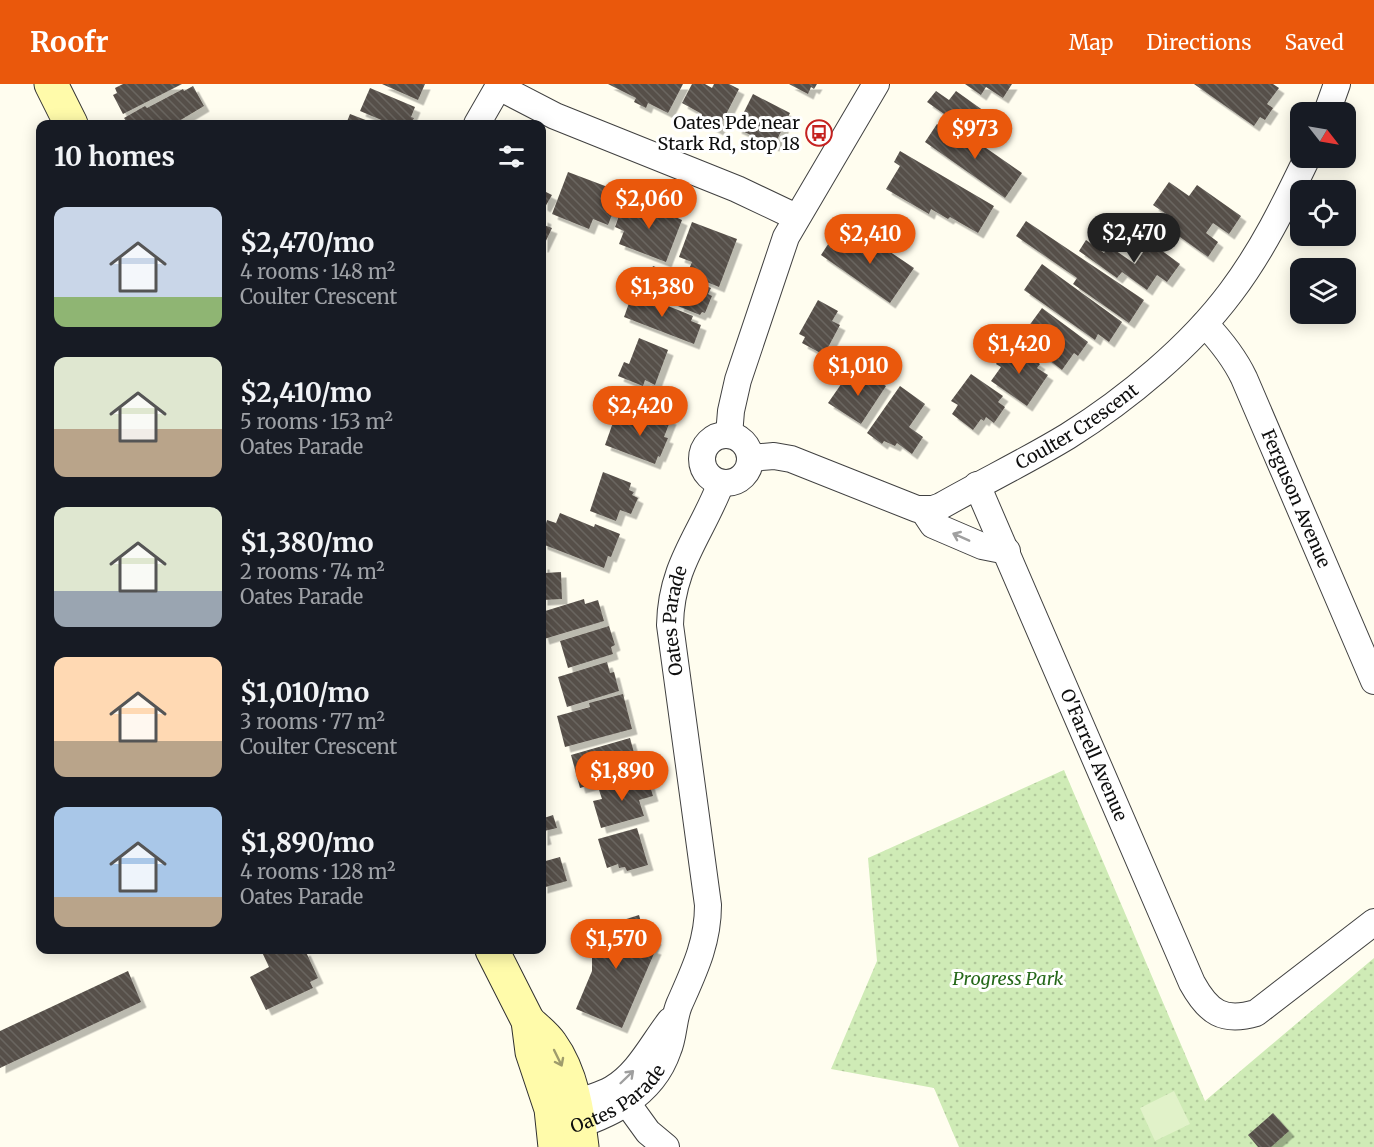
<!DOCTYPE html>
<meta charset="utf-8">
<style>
:root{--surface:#171b24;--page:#242831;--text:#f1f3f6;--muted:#9ea1a6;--accent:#ea580c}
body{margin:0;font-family:Merriweather,serif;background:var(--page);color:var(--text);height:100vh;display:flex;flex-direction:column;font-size:22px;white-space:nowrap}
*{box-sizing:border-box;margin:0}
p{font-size:20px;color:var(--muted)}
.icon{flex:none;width:33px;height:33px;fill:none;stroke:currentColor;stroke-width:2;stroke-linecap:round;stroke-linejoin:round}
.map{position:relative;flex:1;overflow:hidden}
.details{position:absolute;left:36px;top:36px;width:510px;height:834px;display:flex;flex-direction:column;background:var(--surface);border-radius:12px;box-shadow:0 3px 15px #0003}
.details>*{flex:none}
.needle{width:39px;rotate:121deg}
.buttons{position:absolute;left:1290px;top:18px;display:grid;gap:12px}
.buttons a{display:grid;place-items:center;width:66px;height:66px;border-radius:12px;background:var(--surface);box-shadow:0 3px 15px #0003;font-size:30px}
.price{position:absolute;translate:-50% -51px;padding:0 14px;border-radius:21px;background:var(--accent);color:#fff;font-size:20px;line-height:39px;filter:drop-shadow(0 2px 3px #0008)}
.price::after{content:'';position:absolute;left:50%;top:36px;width:18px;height:14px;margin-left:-9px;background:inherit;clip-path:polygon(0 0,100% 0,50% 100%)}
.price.current{background:#222;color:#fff}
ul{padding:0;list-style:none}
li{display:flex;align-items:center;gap:18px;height:150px;padding:0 18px}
li span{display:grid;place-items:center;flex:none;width:168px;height:120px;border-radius:12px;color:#555}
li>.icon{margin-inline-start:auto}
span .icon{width:72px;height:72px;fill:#fffc;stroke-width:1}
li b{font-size:26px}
h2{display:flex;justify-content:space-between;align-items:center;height:72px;padding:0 18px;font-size:26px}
header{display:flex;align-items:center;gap:36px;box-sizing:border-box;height:84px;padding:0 30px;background:var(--accent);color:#fff}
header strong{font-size:28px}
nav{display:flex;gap:33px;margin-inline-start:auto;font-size:21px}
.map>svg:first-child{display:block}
</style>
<header>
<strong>Roofr</strong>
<nav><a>Map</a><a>Directions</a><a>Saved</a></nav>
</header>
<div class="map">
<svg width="1374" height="1063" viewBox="0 0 1374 1063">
<defs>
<pattern id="grass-dots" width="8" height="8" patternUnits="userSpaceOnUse" patternTransform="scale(1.5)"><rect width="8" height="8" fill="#cfebb6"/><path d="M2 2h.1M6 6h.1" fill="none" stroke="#b1c89b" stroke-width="1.8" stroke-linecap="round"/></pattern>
<pattern id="building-back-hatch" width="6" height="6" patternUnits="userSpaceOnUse" patternTransform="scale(1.5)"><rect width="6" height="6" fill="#57504a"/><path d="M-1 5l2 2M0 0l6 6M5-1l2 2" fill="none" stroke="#6a6560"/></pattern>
<filter id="shadow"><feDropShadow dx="5.5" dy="5.5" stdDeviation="0" flood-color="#0004"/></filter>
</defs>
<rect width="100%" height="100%" fill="#fffdef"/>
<polygon fill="url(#grass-dots)" points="1064,686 1205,1017 1374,874 1374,1063 959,1063 934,1004 831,985 877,877 868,774"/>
<polygon fill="#e1f2c9" points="1174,1007 1190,1040 1155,1057 1140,1024"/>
<g fill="url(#building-back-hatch)" filter="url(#shadow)">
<polygon points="123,0 182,0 123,30 113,11 117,9 115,4"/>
<polygon points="382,0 425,0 418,16"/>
<polygon points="608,0 683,0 668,29 648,19 646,24 634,18 636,14"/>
<polygon points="692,0 705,0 712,4 714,0 729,0 739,5 718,46 699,36 702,30 682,19"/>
<polygon points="789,0 817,0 814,5 811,3 808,10"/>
<polygon points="965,0 1012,0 1003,14 986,3 981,11"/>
<polygon points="1194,0 1273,0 1279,4 1267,20 1273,24 1265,36 1260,33 1254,42"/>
<polygon points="193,2 204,22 174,40 128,40 124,34 145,22 147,24 183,5 184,7"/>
<polygon points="370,4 415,23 411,33 414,34 411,40 391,40 360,27"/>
<polygon points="936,7 949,16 956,7 991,32 977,53 927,18"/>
<polygon points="753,10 790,29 774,62 736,44"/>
<polygon points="350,30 376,40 346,40"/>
<polygon points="937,40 959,56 963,48 1022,89 1005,114 925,58"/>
<polygon points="900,67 994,122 978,149 950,133 948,135 931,125 929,130 886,105 900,82 894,78"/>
<polygon points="568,88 621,108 608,141 593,135 589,145 552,130"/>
<polygon points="1169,98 1189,112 1197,101 1241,132 1229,150 1213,139 1206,149 1218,158 1208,173 1166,143 1172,134 1153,121"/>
<polygon points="542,106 552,111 545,123 542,121"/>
<polygon points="637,116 656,122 657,120 669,124 667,129 682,136 666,178 619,160 624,147 615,143 622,123 633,127"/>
<polygon points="542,133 546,135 544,141 552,144 543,163 542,163"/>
<polygon points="1026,137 1144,216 1129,239 1073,200 1077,194 1016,152"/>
<polygon points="692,138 737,155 719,203 687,190 692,178 679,173"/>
<polygon points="862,149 914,184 890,219 821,171 834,151 852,163"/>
<polygon points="1086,156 1104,169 1109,162 1135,180 1150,158 1180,180 1167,198 1157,191 1147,206 1122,188 1117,194 1079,167"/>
<polygon points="1042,180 1122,238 1109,258 1098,250 1095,256 1024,206"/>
<polygon points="653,182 711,204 708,210 712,212 705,229 702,228 700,231 678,222 679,219 644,205"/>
<polygon points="633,208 693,232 691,237 701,241 694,260 624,233"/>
<polygon points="818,216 838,227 832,237 840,241 824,271 802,259 805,253 799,250"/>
<polygon points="1042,224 1088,258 1078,272 1074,269 1062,286 1020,254"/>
<polygon points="639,254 668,266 655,301 645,296 643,302 618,292 624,278 629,280"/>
<polygon points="1010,259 1040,280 1037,284 1048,291 1027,322 991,297 1001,283 996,280"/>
<polygon points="862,287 886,302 861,340 828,319 844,296 847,298 849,295 854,299"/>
<polygon points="971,290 1003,312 998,318 1005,323 994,339 986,333 984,337 981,335 973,346 952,330 958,321 951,317"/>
<polygon points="900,302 925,320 909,343 923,353 912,370 897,359 895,362 884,357 882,360 867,349"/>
<polygon points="645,326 671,335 664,353 668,354 660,373 658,372 655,380 605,361 615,333 638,342"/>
<polygon points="603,388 631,399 629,406 634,408 632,411 638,414 631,430 620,426 616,437 590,427"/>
<polygon points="560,429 594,443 595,440 620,450 611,473 608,472 604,484 542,460 542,451 547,436 556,439"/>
<polygon points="542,480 544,480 545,489 561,488 562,515 542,516"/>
<polygon points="584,515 585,520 598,516 604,537 544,555 542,548 542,528"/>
<polygon points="609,542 615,561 611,563 613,570 568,584 560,557"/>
<polygon points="607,578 610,589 614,588 619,607 567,623 558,593"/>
<polygon points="623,610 632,645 565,663 557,632 590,623 589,619"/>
<polygon points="630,654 639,687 580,704 571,671"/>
<polygon points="647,692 653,712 639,716 644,732 601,744 593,717 602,715 599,706"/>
<polygon points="542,728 544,734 553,731 557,744 544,747 546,755 542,756"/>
<polygon points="637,744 648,781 627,787 625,783 619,784 618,780 607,784 598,755"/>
<polygon points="560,773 567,797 542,804 542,778"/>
<polygon points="639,831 646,855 653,853 656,855 652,864 656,865 622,944 576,925 592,887 592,874 585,848"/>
<polygon points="261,866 295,866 297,870 305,866 318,894 310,898 313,904 266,926 250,893 269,883"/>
<polygon points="128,887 141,918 0,984 0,947"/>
<polygon points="1273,1029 1289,1047 1271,1063 1258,1063 1248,1051"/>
</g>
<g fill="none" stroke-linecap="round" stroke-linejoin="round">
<g stroke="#414141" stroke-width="28">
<g id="minor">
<polyline points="499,3 555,32 737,105 796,133"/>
<polyline points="1327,28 1337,0"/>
<polyline points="477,40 500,0"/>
<path id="s1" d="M1205 240C1221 257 1234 273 1244 294L1374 597"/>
<circle cx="726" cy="375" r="24"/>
<polyline points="729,351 731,327 738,296 786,153 876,0"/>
<path id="s2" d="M751 374 774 372 791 375 917 425H933L941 422C983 398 1027 377 1068 352 1127 315 1190 263 1231 208 1262 167 1285 120 1307 74"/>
<path id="s3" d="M977 401 1192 899C1208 928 1223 939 1256 929L1374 838"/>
<polyline points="923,426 933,441 982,462 1007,467"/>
<polyline points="627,1019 648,1048 666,1063"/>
<path d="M559 1023C577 1018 596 1014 612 1005 638 990 652 960 670 937"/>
<path id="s4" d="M563 1046C607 1033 652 1013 668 966 674 952 673 936 679 921 694 887 708 859 708 821L670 541C671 481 701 451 721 399"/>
</g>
</g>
<g stroke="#303030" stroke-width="35">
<g id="secondary">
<polyline points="51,0 71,40"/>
<polyline points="492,866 528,937 532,968 551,1025 555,1063"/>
<path d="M528 937C535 944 545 951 551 960 572 989 578 1029 582 1063"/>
</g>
</g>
<use href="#minor" stroke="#fff" stroke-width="26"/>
<use href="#secondary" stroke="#fffbaa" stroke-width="33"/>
</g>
<defs><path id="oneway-shaft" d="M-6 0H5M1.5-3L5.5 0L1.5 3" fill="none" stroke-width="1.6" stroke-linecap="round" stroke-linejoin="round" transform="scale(1.5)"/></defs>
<g stroke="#9f9f9f">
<use href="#oneway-shaft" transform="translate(961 453) rotate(-156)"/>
<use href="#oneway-shaft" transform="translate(627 993) rotate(-44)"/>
</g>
<use stroke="#9f9c6c" href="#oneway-shaft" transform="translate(558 974) rotate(64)"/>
<defs>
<g id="bus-ring" transform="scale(1.35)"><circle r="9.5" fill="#fff" stroke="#c5211f" stroke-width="1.5"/><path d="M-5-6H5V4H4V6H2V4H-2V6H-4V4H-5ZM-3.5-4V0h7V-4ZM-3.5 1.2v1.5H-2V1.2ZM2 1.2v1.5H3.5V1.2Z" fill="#c5211f"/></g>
</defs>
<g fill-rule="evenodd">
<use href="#bus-ring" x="819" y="49"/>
</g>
<g text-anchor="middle" stroke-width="6" stroke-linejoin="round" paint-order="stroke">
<g font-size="18" fill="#0e0e0e" stroke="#fff" text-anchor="end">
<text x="800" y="45">Oates Pde near<tspan x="800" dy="21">Stark Rd, stop 18</tspan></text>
</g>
<g font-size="18" fill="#0e0e0e" stroke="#fff">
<text dy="6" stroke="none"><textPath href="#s2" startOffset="358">Coulter Crescent</textPath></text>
<text dy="6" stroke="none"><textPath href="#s1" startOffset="198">Ferguson Avenue</textPath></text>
<text dy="6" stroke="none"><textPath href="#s4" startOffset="576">Oates Parade</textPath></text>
<text dy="6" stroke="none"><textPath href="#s3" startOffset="294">O'Farrell Avenue</textPath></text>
<text dy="6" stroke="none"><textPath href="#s4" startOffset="64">Oates Parade</textPath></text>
</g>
<g font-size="18" font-style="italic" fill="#26691b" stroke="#fff">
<text x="1008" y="901">Progress Park</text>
</g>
</g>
</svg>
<div class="buttons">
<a><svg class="needle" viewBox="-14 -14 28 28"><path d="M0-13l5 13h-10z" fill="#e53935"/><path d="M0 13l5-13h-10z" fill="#9ea1a6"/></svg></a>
<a><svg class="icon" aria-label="locate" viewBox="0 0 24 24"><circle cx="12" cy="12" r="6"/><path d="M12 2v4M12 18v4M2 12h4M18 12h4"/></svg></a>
<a><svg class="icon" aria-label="layers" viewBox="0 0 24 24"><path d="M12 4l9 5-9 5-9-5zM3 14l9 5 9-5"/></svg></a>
</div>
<b class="price" style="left:975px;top:76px">$973</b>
<b class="price" style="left:649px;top:146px">$2,060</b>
<b class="price current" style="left:1134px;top:180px">$2,470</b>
<b class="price" style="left:870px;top:181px">$2,410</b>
<b class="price" style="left:662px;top:234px">$1,380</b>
<b class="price" style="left:1019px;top:291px">$1,420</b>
<b class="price" style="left:858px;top:313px">$1,010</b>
<b class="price" style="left:640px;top:353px">$2,420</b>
<b class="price" style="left:622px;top:718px">$1,890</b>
<b class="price" style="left:616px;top:886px">$1,570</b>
<section class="details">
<h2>10 homes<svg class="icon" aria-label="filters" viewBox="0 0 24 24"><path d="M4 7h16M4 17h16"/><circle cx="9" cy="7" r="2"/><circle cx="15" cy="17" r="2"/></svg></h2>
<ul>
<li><span style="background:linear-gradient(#c9d6e8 75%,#8fb573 0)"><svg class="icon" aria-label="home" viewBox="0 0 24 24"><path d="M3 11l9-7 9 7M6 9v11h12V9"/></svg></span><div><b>$2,470/mo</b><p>4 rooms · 148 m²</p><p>Coulter Crescent</p></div></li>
<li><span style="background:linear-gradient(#dfe7d0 60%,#b9a48a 0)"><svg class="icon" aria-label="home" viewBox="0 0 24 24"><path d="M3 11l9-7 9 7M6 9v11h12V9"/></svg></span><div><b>$2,410/mo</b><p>5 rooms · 153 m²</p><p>Oates Parade</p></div></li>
<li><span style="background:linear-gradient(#dfe7d0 70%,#9aa5b1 0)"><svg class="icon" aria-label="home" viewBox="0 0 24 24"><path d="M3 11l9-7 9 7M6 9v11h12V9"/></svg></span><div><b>$1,380/mo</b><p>2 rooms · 74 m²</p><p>Oates Parade</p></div></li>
<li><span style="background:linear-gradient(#ffd9b3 70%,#b9a48a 0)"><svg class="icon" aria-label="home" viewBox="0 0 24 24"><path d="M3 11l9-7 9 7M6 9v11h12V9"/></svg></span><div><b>$1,010/mo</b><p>3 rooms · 77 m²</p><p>Coulter Crescent</p></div></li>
<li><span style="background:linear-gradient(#a9c7e8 75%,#b9a48a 0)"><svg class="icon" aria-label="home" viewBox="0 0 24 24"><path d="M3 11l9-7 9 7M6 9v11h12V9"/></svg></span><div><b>$1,890/mo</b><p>4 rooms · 128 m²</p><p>Oates Parade</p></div></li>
</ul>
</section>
</div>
